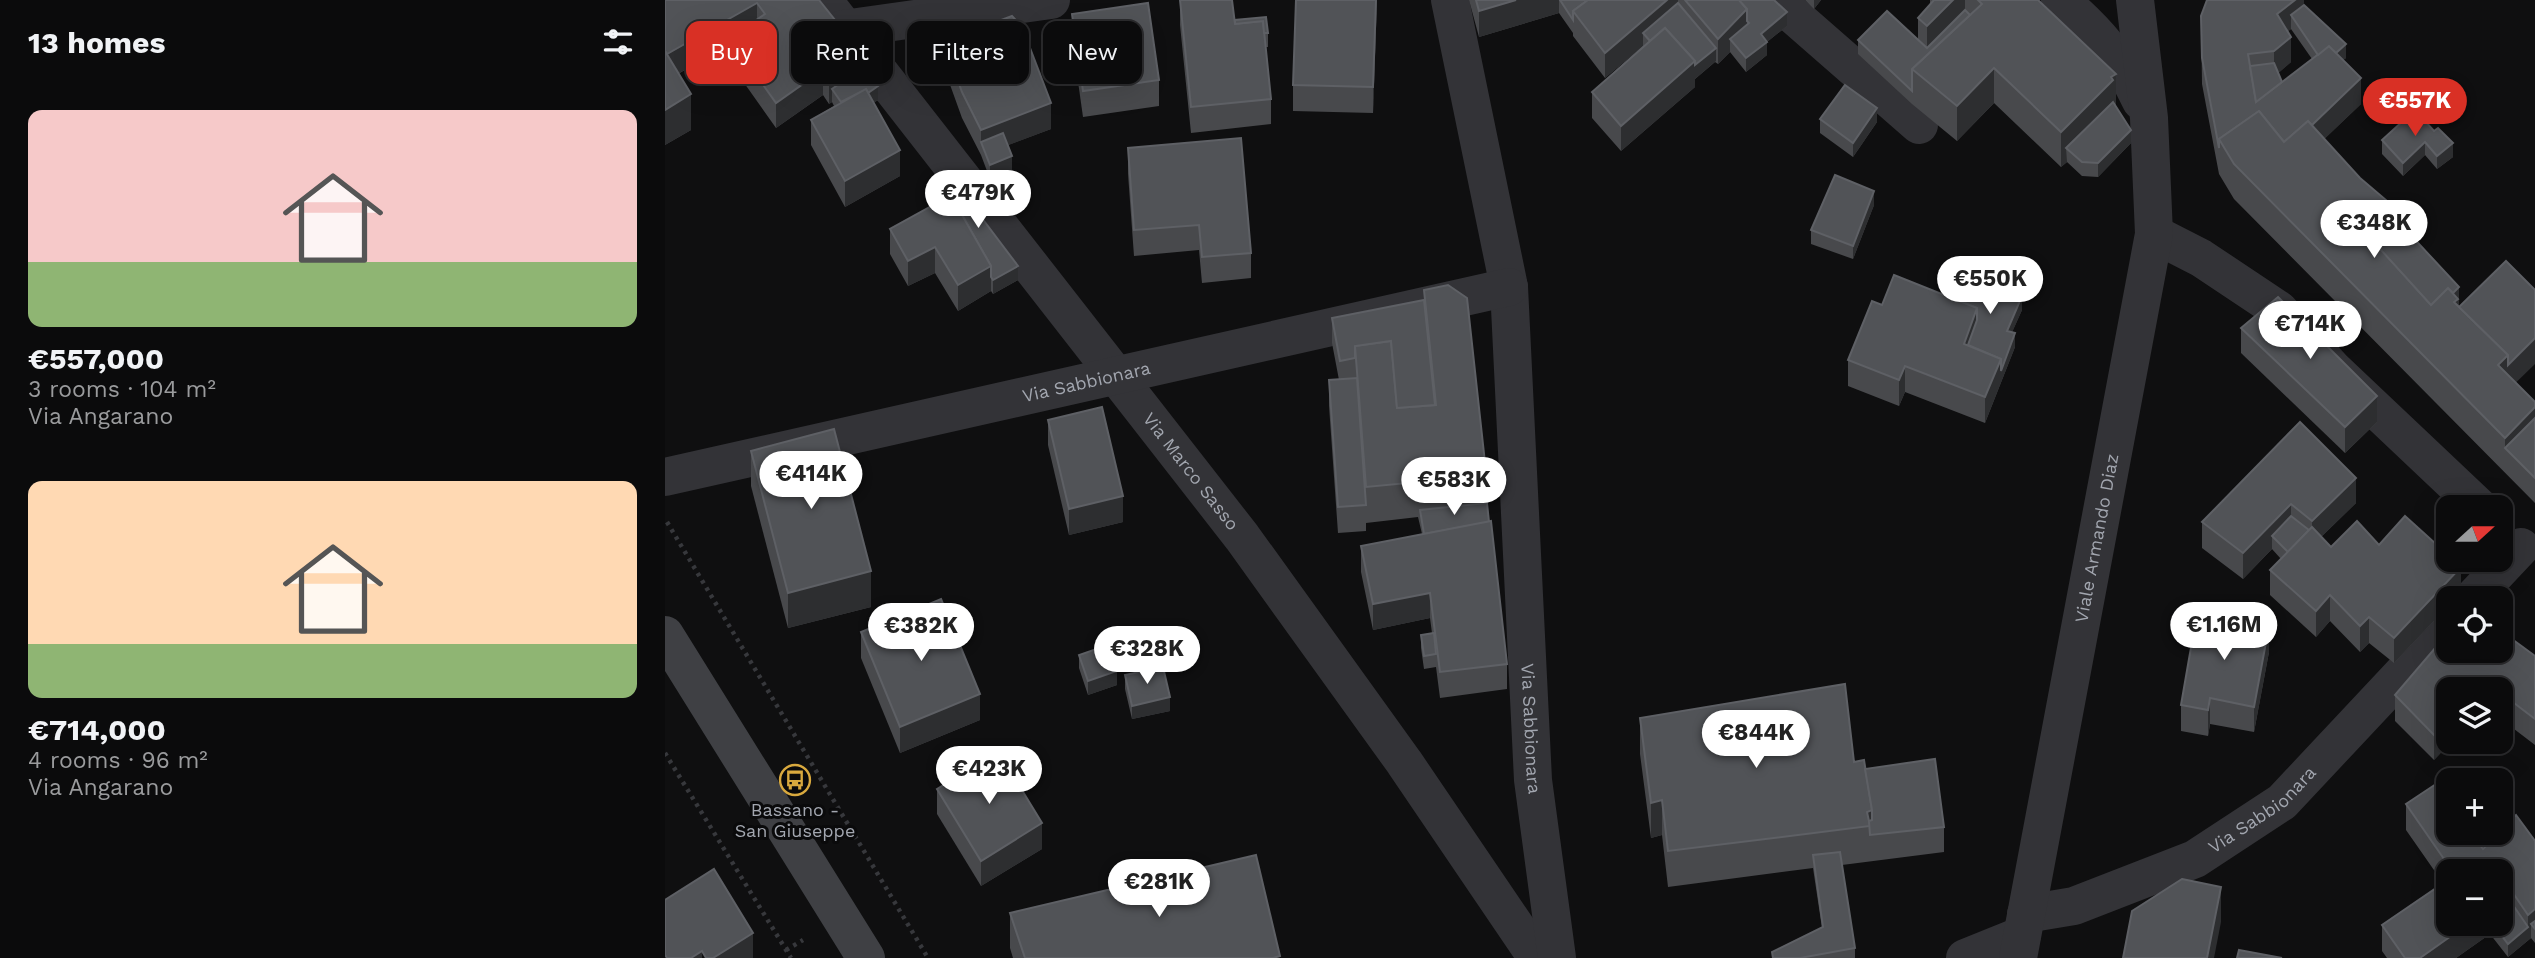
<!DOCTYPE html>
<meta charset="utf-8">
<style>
:root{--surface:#0b0b0c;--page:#19191a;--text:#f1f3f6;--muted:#9a9b9d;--line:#2b2b2d;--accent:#d93025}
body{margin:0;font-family:"Work Sans",sans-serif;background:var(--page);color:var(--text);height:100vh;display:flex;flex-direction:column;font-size:26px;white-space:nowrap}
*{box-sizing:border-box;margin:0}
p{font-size:23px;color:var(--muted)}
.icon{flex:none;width:38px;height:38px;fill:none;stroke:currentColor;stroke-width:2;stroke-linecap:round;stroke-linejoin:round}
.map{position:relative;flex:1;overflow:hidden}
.side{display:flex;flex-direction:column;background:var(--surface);width:665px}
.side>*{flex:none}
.hud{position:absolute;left:21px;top:21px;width:665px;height:63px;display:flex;gap:14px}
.needle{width:46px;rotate:69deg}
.controls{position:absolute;left:1771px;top:495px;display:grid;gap:14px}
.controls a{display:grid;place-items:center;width:77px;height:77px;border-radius:14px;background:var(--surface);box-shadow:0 7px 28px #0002,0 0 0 2px var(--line);font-size:35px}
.price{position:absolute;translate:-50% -60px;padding:0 16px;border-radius:24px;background:#fff;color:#222;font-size:23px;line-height:46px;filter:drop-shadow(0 2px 4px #0008)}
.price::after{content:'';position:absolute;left:50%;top:42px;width:21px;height:16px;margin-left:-10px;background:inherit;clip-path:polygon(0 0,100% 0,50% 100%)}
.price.active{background:var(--accent);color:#fff}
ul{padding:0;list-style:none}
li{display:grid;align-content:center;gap:14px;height:371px;padding:0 28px}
li span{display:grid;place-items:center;height:217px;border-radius:14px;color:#555}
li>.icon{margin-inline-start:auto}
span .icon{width:126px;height:126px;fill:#fffc;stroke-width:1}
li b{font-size:30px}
h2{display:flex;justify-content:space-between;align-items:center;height:84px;padding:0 28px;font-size:30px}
.pill{padding:0 24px;border-radius:14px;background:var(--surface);box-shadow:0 7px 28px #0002,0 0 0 2px var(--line);font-size:24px;line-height:63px}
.pill.active{background:var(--accent);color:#fff}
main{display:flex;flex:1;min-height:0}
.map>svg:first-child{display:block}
</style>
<main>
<section class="side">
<h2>13 homes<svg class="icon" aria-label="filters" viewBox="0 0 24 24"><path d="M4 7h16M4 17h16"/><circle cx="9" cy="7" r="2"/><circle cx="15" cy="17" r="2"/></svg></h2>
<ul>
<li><span style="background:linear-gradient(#f6c9c9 70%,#8fb573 0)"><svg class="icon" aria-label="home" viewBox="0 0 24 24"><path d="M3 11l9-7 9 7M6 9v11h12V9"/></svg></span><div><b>€557,000</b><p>3 rooms · 104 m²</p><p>Via Angarano</p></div></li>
<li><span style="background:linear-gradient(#ffd9b3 75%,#8fb573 0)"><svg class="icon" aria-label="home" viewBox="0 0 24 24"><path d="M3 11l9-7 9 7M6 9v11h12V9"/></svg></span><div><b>€714,000</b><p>4 rooms · 96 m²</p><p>Via Angarano</p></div></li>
</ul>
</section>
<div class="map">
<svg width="1870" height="958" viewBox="0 0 1870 958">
<rect width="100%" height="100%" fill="#0f0f10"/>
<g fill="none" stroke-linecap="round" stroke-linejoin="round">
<g stroke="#37383c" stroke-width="4.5" stroke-dasharray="3.5 5" stroke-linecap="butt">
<polyline points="2,522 263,958"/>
<polyline points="0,753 126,958"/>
<polyline points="121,950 138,940"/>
</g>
<g stroke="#333337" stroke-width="38">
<path id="s1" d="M158 0 577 537 739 762 872 958"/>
<path id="s2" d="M785 0 844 287 868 780 892 958"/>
<polyline points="1111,0 1254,125"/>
<polyline points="178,29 386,0"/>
<polyline points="1489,234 1536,258 1614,310 1668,369 1815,508"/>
<path id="s3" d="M0 477 844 287"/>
<polyline points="1808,598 1856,547"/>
<path id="s4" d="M1361 914 1409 906 1530 859 1617 802 1783 625"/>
<polyline points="1300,958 1357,935"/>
</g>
<g stroke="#333337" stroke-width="38">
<path d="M1395 0C1430 29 1457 60 1476 101"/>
<path id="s5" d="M1353 958 1489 234 1484 118 1470 0"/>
</g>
<polyline stroke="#3f4044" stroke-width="38" points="0,635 201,958"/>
</g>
<g fill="#48494c" fill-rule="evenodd">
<polygon points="0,0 154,0 198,67 213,100 208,103 235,176 180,207 146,145 146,120 169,106 167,102 164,104 158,95 111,128 65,63 65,44 13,74 26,130 0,145"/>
<polygon points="515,0 603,33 603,47 601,47 606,99 606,124 526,133 515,25"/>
<polygon points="712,0 708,113 628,111 628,85"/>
<polygon points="804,0 1109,0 1122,26 1102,42 1102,55 1081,72 1065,52 1053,64 1050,62 1030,79 1030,87 956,151 927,118 927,92 978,46 940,78 908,36 908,33 894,13 814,37"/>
<polygon points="1140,0 1156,0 1149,9"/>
<polygon points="1265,0 1373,0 1451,106 1466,143 1433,177 1417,176 1402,162 1396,167 1329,103 1292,141 1247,104 1193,54 1193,40 1253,39 1253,18 1265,4"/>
<path d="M1639 0V5L1681 58 1678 60 1696 104 1659 139 1794 287V307L1851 383 1870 402V503L1569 199 1554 174 1537 84 1536 16ZM1626 29 1647 59 1617 82 1613 73 1626 62 1623 31Z"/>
<polygon points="407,14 494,80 494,106 418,117 407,39"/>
<polygon points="336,20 361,38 386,129 343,145 347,170 325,179 316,155 297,118 279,68 279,42 327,34 336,30"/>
<polygon points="1750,110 1788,157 1772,169 1760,155 1738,176 1717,154 1717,140"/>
<polygon points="1155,119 1212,122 1188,157 1155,133"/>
<polygon points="463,148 586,253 586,278 537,283 534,250 469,256 463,174"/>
<polygon points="264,185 353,280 328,294 326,291 293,311 270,273 243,286 225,254 225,229 268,205 264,198"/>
<polygon points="1209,205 1188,259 1146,244 1146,230"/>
<polygon points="759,290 822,481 822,503 842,664 842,689 775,698 771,667 759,669 756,648 756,635 767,633 765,618 708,630 696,572 696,546 757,534 753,517 701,523 701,531 673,533 664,406 664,380 674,380 667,343 667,318 759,300"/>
<polygon points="1290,299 1357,310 1347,332 1350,347 1320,423 1240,392 1234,406 1183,386 1183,360 1217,305"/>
<polygon points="1576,328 1712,422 1680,453 1576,353"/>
<polygon points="383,420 458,522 404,535 383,445"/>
<polygon points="1635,422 1691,503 1656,537 1666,547 1714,545 1796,592 1790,598 1783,598 1783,606 1729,663 1704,643 1695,652 1665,621 1651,637 1605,595 1605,570 1616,559 1607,549 1578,579 1537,548 1537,522"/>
<polygon points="86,451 206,607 123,628 86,486"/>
<polygon points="196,632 315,720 235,753 196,658"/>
<polygon points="1604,652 1589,732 1545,724 1543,736 1516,731 1516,705"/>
<polygon points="414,655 452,685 423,695 414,668"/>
<polygon points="1870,656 1870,745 1836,719 1836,690 1783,690 1783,742 1786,742 1769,760 1730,721 1730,695"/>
<polygon points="460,675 505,711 467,719 460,689"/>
<polygon points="975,718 1189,762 1279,827 1279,852 1177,865 1190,948 1190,958 1107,958 1107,952 1157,928 1148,868 1003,887 997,835 986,838 975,754"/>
<polygon points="272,789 377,849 316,886 272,814"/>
<path d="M1741 804 1818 849 1870 841V943L1866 938 1843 957 1825 934 1791 958H1722L1717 951V925L1778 883 1741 830ZM1783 872H1836V924H1783Z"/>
<polygon points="345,913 615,958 348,958 345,948"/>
</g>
<g fill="#2d2e30">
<polygon points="711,0 712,0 708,113 708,87"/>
<polygon points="851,0 894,0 894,13 814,37 814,11"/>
<polygon points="1002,0 1013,0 1013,17 978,33 978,46 940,78 940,53"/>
<polygon points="1149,0 1156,0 1149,9"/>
<polygon points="1288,0 1300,0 1300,24 1262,62 1262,26"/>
<polygon points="1630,0 1639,0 1639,19 1626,15 1626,29 1612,40 1612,14"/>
<polygon points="92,3 92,29 65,38 65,44 0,81 0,56"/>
<polygon points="1082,9 1082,35 1065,39 1065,52 1053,64 1053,39"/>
<polygon points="1122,12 1122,26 1102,42 1102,55 1081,72 1081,58 1096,34"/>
<polygon points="1626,37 1626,62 1609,77 1609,51"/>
<polygon points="1681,44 1681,58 1659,76 1659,62"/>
<polygon points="1051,48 1051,61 1030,79 1030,87 956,151 956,126 1030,61"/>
<polygon points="198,55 198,81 167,89 167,102 164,104 164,78"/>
<polygon points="1329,68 1329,103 1292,141 1292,106"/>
<polygon points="158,70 158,95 111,128 111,103"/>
<polygon points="1451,74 1451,109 1401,148 1402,162 1396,167 1396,132 1446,77"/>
<polygon points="1696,78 1696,104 1619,178 1619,152"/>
<polygon points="213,86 213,100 180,122 180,108"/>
<polygon points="26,94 26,130 0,145 0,110"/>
<polygon points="386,103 386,129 320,154 316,142 316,155 316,130"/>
<polygon points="1212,108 1212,122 1188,157 1188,143"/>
<polygon points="1466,130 1466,143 1433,177 1433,163"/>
<polygon points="1760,142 1760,155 1738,176 1738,163"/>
<polygon points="1788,143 1788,157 1772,169 1772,156"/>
<polygon points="235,150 235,176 180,207 180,181"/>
<polygon points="347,156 347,170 325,179 325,165"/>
<polygon points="1209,191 1209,205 1188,259 1188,246"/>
<polygon points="1728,206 1728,242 1714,257 1703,235"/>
<polygon points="270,247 270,273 243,286 243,261"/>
<polygon points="326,266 326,291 293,311 293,285"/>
<polygon points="353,266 353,280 328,294 328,280"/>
<polygon points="1794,287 1794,312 1766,315"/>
<polygon points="1357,296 1357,310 1342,344 1342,331"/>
<polygon points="1312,308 1312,333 1303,357 1299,344"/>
<polygon points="1350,333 1350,347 1320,423 1320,397 1336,359"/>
<polygon points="1870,338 1870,364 1833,400 1833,365 1843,355"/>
<polygon points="1240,366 1240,392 1234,406 1234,380"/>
<polygon points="1712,396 1712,422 1680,453 1680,427"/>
<polygon points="1870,407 1870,442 1840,448 1840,473 1840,438"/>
<polygon points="1691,478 1691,503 1647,546 1647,521"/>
<polygon points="458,496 458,522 404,535 404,509"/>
<polygon points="1626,504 1626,530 1607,536 1607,549 1578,579 1578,553"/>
<polygon points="1796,567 1796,592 1790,598 1783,598 1783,606 1729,663 1729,638"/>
<polygon points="206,571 206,607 123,628 123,593"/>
<polygon points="765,593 765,618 708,630 708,604"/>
<polygon points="1665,595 1665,621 1651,637 1651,611"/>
<polygon points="1704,617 1704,643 1695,652 1695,626"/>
<polygon points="1604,626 1604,652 1589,732 1589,707"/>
<polygon points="452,671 452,685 423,695 423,681"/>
<polygon points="1820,681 1820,690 1812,690"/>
<polygon points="315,694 315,720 235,753 235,727"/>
<polygon points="505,697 505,711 467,719 467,706"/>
<polygon points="1545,698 1545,724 1543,736 1543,710"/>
<polygon points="1783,720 1783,742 1786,742 1769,760 1769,735"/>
<polygon points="997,800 997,835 986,838 986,803"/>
<polygon points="1207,810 1205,835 1205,826 1202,812"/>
<polygon points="377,823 377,849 316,886 316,861"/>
<polygon points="1556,887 1556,922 1549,958 1542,958"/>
<polygon points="1848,893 1848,918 1836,924 1836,901"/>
<polygon points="1870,909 1870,929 1866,924 1866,938 1843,957 1843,944 1863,927 1863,915"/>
<polygon points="1803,924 1825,924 1825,934 1791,958 1755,958"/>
<polygon points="88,933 88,958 48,958"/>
<polygon points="37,951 37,958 26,958"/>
</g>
<g fill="#515357" stroke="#5e6065" stroke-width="2">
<polygon points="0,0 154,0 198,55 164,78 158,70 111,103 65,38 100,14 92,3 2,54 0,51"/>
<polygon points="515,0 567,0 570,24 598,21 606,99 526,107"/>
<polygon points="631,0 711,0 708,87 628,85"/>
<polygon points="811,0 851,0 814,11"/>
<polygon points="895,0 923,0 908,11 908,20"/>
<polygon points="923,0 1002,0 940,53 908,11"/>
<polygon points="1020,0 1074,0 1082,9 1053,39"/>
<polygon points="1074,0 1109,0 1122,12 1096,34 1102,42 1081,58 1065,39 1084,23 1082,21 1082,9"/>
<polygon points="1269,0 1288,0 1262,26 1253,18"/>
<polygon points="1313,0 1373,0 1451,74 1446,77 1448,80 1396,132 1329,68 1292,106 1247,69 1317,4"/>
<polygon points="1542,0 1630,0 1612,14 1626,37 1609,51 1583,54 1591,102 1664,46 1696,78 1647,125 1643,121 1619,142 1594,111 1554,139 1554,148 1537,58 1536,16"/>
<polygon points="483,3 494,80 418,91 407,14"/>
<polygon points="1013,3 1051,48 1030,65 1030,61 1000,28 985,41 978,33"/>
<polygon points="1639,5 1681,44 1671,53 1664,46 1653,55 1626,15"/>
<polygon points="1300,10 1305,15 1247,69 1247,91 1193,40 1222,11 1262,48"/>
<polygon points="347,16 360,30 361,38 357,27 329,38 327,34 339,28 336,20"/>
<polygon points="601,17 603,33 599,33 598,21 570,24 570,20"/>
<polygon points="324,26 329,38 357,27 386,103 316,130 297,92 279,42"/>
<polygon points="1000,28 1030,61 956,126 927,92"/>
<polygon points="0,51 26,94 0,110"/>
<polygon points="1609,63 1617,82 1591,102 1585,66"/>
<polygon points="198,67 213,86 203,93 201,89 176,102 167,89"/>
<polygon points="1180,85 1212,108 1188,143 1155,119"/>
<polygon points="201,89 235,150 180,181 146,120"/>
<polygon points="1448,102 1466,130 1433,163 1417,162 1401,148"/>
<polygon points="1750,110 1769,131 1773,128 1788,143 1772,156 1760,142 1738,163 1717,140"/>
<polygon points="1594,111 1619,142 1643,121 1695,178 1728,206 1703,235 1766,305 1783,288 1793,299 1789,302 1843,355 1833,365 1870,402 1870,407 1840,438 1569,164 1554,139"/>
<polygon points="338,133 347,156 325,165 316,142"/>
<polygon points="576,138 586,253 537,257 534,225 469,230 463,148"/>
<polygon points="1170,175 1209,191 1188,246 1146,230"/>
<polygon points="289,181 353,266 328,280 326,277 326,266 284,192 278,196 278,199 274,201 264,185"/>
<polygon points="284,192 326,266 293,285 270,247 243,261 225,229 279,199 278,196"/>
<polygon points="1728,216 1794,287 1788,293 1783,288 1766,305 1707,240"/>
<polygon points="1841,261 1870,290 1870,338 1843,365 1843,355 1794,307"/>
<polygon points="1300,274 1357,296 1342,331 1350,333 1336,371 1336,359 1303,345 1312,320 1312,308 1290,299"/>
<polygon points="1229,275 1312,308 1299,344 1336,359 1320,397 1240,366 1234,380 1183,360 1207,301 1217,305"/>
<polygon points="783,285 802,298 822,481 755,489 753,482 701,487 690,346 726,341 732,408 771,405 759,290"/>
<polygon points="1613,297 1712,396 1680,427 1576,328"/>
<polygon points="759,300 770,405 732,408 726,341 690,346 690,358 675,361 667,318"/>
<polygon points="692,378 701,505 673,507 664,380"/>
<polygon points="437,407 458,496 404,509 383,420"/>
<polygon points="1870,418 1870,478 1840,448"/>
<polygon points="1635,422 1691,478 1647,521 1626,504 1578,553 1537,522"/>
<polygon points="169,429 206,571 123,593 86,451"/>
<polygon points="822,503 824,522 759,534 755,510"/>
<polygon points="1626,516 1644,530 1623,552 1607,536"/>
<polygon points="1740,516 1783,555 1783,560 1789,560 1796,567 1729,638 1704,617 1695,626 1665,595 1651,611 1605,570 1647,527 1666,547 1692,521 1714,545"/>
<polygon points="826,521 842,664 775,672 765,593 708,604 696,546"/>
<polygon points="276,599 315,694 235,727 196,632"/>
<polygon points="1532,613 1604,626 1589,707 1545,698 1543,710 1516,705"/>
<polygon points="1836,631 1870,656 1870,719 1836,693 1836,690 1831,690 1820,681 1812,690 1783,690 1783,720 1769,735 1730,695 1783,633 1783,651 1836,651"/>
<polygon points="769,633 771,654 759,656 756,635"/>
<polygon points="443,645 452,671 423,681 414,655"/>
<polygon points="498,667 505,697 467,706 460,675"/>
<polygon points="1180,684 1189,762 1199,760 1207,810 1202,812 1205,826 1003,851 997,800 986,803 975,718"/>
<polygon points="333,751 377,823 316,861 272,789"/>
<polygon points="1270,759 1279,827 1205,835 1204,821 1207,820 1207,810 1200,769"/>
<polygon points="1771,784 1783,801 1783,833 1806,833 1818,849 1834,833 1836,833 1836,831 1851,815 1870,841 1870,909 1863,915 1848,893 1836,901 1836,872 1788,872 1741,804"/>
<polygon points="1175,852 1190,948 1135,958 1108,958 1107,952 1158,927 1148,855"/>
<polygon points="591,855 615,956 608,958 360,958 345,913"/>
<polygon points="49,869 88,933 48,958 41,958 37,951 26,958 2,958 0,955 0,900"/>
<polygon points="1517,879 1556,887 1542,958 1458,958 1467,911"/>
<polygon points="1783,880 1783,924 1803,924 1755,958 1740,958 1717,925"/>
<polygon points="1848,905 1863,927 1843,944 1828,924 1836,924 1836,913"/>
<polygon points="1870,921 1870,929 1866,924"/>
<polygon points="1574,950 1617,958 1572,958"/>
</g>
<defs>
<g id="bus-ring" transform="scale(1.575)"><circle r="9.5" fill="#0a0a0b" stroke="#d9a93e" stroke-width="1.5"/><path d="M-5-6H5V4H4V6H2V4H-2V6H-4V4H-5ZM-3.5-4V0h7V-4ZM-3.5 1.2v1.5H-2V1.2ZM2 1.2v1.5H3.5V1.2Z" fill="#d9a93e"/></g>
</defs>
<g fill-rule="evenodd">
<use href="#bus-ring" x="130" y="780"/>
</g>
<g text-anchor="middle" stroke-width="6" stroke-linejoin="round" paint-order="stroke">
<g font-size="18" fill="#a2a6af" stroke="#0a0a0b">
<text dy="6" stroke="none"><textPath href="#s3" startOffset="432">Via Sabbionara</textPath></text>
<text dy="6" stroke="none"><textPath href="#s1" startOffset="598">Via Marco Sasso</textPath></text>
<text dy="6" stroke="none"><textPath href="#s5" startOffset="427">Viale Armando Diaz</textPath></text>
<text dy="6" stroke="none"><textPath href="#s2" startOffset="735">Via Sabbionara</textPath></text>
<text dy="6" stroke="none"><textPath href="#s4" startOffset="262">Via Sabbionara</textPath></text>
</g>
<g font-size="18" fill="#a2a6af" stroke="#0a0a0b">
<text x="130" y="816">Bassano -<tspan x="130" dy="21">San Giuseppe</tspan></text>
</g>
</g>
</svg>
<div class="controls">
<a><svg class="needle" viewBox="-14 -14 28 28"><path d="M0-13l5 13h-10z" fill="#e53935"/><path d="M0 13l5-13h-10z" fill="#9a9b9d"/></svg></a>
<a><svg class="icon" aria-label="locate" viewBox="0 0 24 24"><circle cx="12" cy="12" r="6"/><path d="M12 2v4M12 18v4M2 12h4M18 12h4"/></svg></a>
<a><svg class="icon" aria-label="layers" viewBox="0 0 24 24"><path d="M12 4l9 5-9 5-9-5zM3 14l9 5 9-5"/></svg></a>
<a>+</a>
<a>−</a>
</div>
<b class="price active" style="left:1750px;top:138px">€557K</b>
<b class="price" style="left:313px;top:230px">€479K</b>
<b class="price" style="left:1709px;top:260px">€348K</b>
<b class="price" style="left:1325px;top:316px">€550K</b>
<b class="price" style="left:1645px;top:361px">€714K</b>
<b class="price" style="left:146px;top:511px">€414K</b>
<b class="price" style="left:789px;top:517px">€583K</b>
<b class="price" style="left:1559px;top:662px">€1.16M</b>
<b class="price" style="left:256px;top:663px">€382K</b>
<b class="price" style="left:482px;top:686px">€328K</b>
<b class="price" style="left:1091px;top:770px">€844K</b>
<b class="price" style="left:324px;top:806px">€423K</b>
<b class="price" style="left:494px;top:919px">€281K</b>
<div class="hud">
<a class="pill active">Buy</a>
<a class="pill">Rent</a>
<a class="pill">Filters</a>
<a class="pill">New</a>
</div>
</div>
</main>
